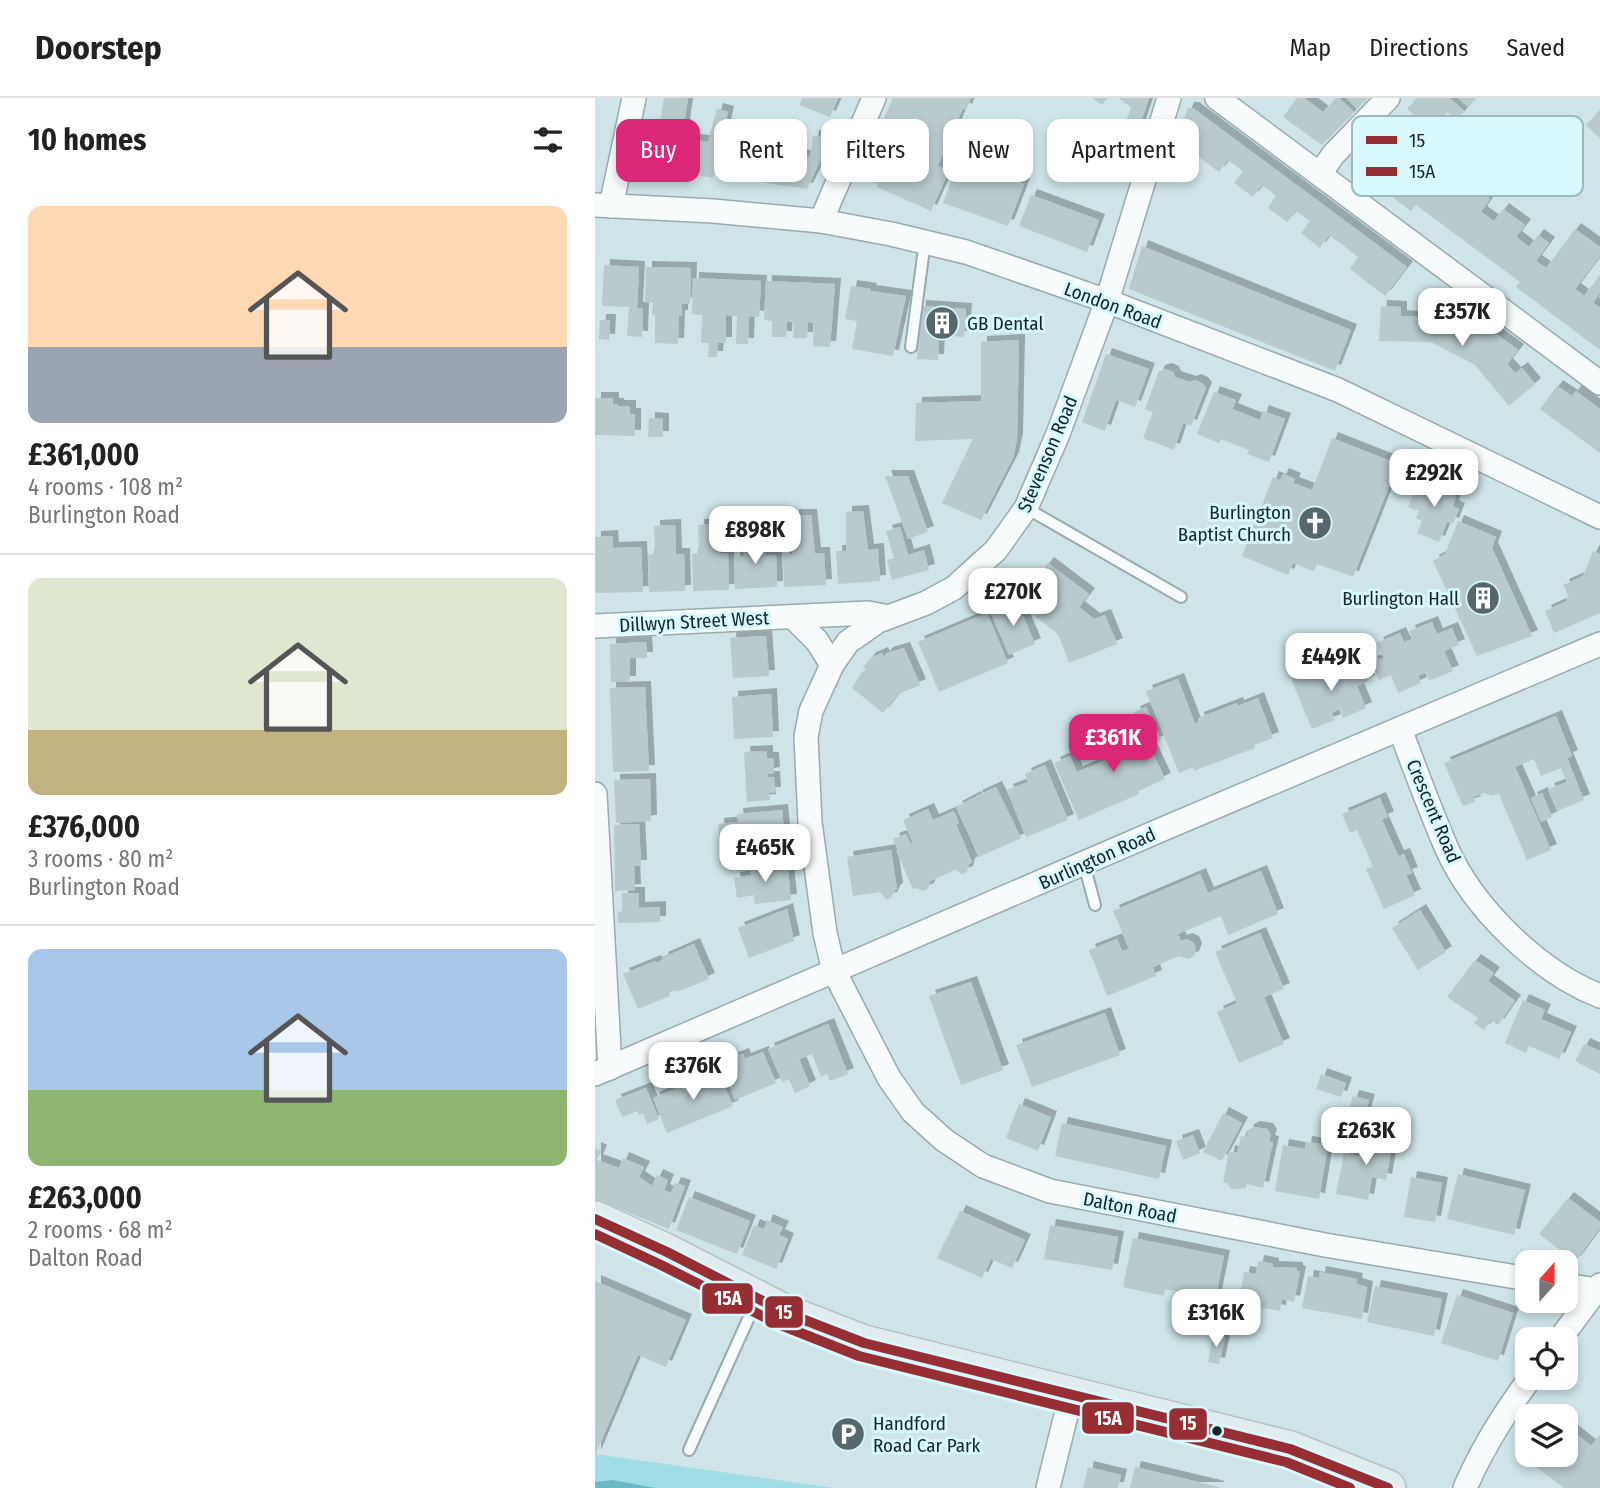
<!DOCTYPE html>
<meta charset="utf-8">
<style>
:root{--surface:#fff;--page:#f2f2f2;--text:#222;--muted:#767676;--line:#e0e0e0;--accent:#db2777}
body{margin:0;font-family:"Fira Sans Condensed",sans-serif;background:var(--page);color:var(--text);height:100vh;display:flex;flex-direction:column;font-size:26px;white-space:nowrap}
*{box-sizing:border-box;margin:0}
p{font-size:23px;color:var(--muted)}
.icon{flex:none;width:38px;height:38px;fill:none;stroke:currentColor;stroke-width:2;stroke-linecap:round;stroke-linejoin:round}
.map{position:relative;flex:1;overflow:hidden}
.panel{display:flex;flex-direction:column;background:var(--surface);width:595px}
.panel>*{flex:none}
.hud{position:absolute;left:21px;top:21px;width:665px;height:63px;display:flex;gap:14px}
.needle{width:46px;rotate:21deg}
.tools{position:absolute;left:920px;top:1152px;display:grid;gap:14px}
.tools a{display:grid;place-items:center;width:63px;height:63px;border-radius:14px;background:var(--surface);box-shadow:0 4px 10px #0003;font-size:35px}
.price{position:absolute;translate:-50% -60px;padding:0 16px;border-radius:14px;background:#fff;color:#222;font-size:23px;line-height:46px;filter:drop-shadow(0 2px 4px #0008)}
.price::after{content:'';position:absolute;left:50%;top:42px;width:21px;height:16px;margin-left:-10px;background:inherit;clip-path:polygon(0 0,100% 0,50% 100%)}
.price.active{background:var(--accent);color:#fff}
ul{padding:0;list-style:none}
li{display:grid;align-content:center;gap:14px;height:371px;padding:0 28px}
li+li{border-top:2px solid var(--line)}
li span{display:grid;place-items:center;height:217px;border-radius:14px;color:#555}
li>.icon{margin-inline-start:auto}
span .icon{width:126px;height:126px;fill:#fffc;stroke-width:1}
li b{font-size:30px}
h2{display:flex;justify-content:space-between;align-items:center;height:84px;padding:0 28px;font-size:30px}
.chip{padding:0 24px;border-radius:14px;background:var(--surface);box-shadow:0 4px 10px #0003;font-size:24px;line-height:63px}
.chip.active{background:var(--accent);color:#fff}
header{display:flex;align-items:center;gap:42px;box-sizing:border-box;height:98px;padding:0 35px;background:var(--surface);border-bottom:2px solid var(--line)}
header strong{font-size:33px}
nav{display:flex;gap:38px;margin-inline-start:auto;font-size:24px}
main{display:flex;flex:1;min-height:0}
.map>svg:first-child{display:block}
</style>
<header>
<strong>Doorstep</strong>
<nav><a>Map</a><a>Directions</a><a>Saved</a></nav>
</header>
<main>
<section class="panel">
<h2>10 homes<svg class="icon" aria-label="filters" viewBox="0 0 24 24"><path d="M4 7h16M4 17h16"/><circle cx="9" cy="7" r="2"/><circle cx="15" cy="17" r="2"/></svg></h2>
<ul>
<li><span style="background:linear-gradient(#ffd9b3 65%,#9aa5b1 0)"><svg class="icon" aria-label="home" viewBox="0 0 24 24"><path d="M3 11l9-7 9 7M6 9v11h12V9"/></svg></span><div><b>£361,000</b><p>4 rooms · 108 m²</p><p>Burlington Road</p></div></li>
<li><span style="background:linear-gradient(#dfe7d0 70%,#c2b280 0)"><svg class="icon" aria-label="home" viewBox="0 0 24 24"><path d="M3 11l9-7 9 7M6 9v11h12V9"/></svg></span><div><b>£376,000</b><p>3 rooms · 80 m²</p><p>Burlington Road</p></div></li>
<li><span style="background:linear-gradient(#a9c7e8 65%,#8fb573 0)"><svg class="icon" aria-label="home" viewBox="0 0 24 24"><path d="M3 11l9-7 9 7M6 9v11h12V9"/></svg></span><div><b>£263,000</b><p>2 rooms · 68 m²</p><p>Dalton Road</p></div></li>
</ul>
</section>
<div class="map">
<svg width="1005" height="1390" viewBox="0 0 1005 1390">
<defs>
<filter id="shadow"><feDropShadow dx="6" dy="-6" stdDeviation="0" flood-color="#0004"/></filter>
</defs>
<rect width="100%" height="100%" fill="#cee4e8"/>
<polygon fill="#a0dee7" points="0,1356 239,1390 0,1390"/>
<polygon fill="#69bac5" points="17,1382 61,1390 0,1390 0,1384"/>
<g fill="#b8cacc" filter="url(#shadow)">
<polygon points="69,0 93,0 89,27 91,28 89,40 113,44 122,11 133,14 118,80 47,68 53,34 61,35 63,23 65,24"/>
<polygon points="207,0 243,0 235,19 204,7"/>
<polygon points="298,0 376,0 371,12 368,10 343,68 354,73 336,113 282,89 283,86 263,78"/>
<polygon points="497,0 512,0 507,7"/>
<polygon points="523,0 554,0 541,39 527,34 536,9"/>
<polygon points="702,0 709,0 728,14 741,0 744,0 759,14 727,47 688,19"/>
<polygon points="751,0 772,0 762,11"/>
<polygon points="822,0 855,0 869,13 861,22 852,14 841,26 856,40 847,49 825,28 828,25 812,11"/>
<polygon points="863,0 881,0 873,9"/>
<polygon points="593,10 598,10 812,169 790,198 755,171 763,159 749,148 734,137 725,150 706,135 715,123 701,113 692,124 673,110 681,98 667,87 658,99 639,85 648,73 633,62 624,74 581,42"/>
<polygon points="1005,12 1005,40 991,27"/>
<polygon points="141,28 154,30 152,49 162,51 164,36 193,41 191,55 215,59 218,38 236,40 212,91 132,79"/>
<polygon points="786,38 793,43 786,53 796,60 803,50 812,57 805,67 815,74 822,64 832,71 824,81 834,88 849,67 860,76 851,88 864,98 873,85 895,101 886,114 899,123 908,111 930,127 921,139 934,149 943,137 954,145 941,163 951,170 980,131 1005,149 1005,158 980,191 989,198 1005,177 1005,195 998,205 1005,210 1005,252 921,189 925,184 821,107 816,113 757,69"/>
<polygon points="363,63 429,86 413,128 348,105"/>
<polygon points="436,97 504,122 492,154 424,128"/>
<polygon points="547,148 756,232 740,273 534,191"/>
<polygon points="9,167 44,169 42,210 48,210 47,239 32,238 34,209 7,208"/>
<polygon points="51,169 96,170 95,206 87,205 87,218 84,218 83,246 60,245 60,217 57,217 58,205 50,204"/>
<polygon points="98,180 166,183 164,219 154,218 153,246 141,246 142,218 131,217 131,245 123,245 122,259 113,259 114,245 106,245 107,217 97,216"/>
<polygon points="171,183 240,186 235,249 218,248 219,225 213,224 212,240 198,240 199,224 192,224 191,239 177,239 177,223 169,222"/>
<polygon points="256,188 276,191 275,193 311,198 298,258 257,251 262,223 250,221"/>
<polygon points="325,208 371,211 369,239 352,238 352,242 344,241 343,262 322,261"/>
<polygon points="786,208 806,209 806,218 838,220 866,233 877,218 923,252 912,266 920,275 927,270 940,286 914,308 880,267 836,244 784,243"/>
<polygon points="5,222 15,222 14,242 4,241"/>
<polygon points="424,242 422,341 418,360 386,422 347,405 378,341 320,343 321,305 386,303 386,244"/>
<polygon points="511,256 554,271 540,309 521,302 510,333 487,324"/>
<polygon points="571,271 578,274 580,279 595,284 600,282 607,285 611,290 596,328 588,325 579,352 548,340 558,314 550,311 564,273"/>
<polygon points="962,288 977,298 981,293 1005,311 1005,355 945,311"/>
<polygon points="619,294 641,302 637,311 665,322 668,313 690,321 674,364 652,356 654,352 626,341 624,345 602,336"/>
<polygon points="0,300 18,300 18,306 23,306 23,308 35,308 35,316 40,316 40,338 0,337"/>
<polygon points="54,320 68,321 68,339 53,339"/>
<polygon points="737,340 803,366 758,479 722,466 719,473 698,465 693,477 647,458 678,379 685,382 688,376 700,381 698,385 717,392"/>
<polygon points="290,378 313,378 333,434 313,441"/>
<polygon points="823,384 844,392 846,386 860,391 858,397 861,399 858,408 864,411 858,426 852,424 844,444 822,435 827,423 821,420 824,413 813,409"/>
<polygon points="268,413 273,452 283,451 285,483 243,486 241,453 251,453 251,414"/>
<polygon points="198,417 216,417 220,455 229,455 231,487 189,489 188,456 197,456"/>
<polygon points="863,423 901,439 897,450 937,538 882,558 838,463 850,456"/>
<polygon points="124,426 125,455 133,455 134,492 98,493 97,456 104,455 103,427"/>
<polygon points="80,427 81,456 89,456 90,493 54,494 53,457 60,456 59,428"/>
<polygon points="305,429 313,457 329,452 334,472 297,482 292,462 299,460 291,433"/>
<polygon points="17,438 18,450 46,449 48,494 0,495 0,439"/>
<polygon points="168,438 171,458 181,457 182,489 140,491 139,459 149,458 148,446 151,446 151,439"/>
<polygon points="998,453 1005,456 1005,515 959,535 950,513 972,503 971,500 974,499 968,487 988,478"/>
<polygon points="453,465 494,496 484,509 499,521 510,517 522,546 474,565 463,536 440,518 455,499 437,485"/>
<polygon points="421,502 440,546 414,557 395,513"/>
<polygon points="392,515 413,565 344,594 323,544"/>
<polygon points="837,524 842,536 857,530 864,547 849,553 858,573 834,583 831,574 823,578 826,585 803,595 796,577 784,582 776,564 789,560 782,545 805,535 809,544 817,541 814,533"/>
<polygon points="171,538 174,578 138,580 135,540"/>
<polygon points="51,544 52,560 35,560 35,584 16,584 15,546"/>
<polygon points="309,550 325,587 303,596 288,615 257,590 267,574 271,572 268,570 275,560 287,555 289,559 292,555"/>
<polygon points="751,561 756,573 767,568 774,583 762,588 771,610 748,620 745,611 737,615 740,622 717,631 696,581 719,572 723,581 731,578 727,570"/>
<polygon points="583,581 600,626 604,624 603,620 642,605 643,608 663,600 678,640 659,647 660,650 599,673 598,669 584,675 551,593"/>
<polygon points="50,589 54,673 18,674 15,590"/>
<polygon points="176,596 178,639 139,641 137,599"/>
<polygon points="551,609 566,642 554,647 570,681 543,693 544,696 484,722 459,665 475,658 482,674 527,655 528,658 549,649 539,627 544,625 539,614"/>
<polygon points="961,618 977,658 972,660 989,702 962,713 953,691 972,684 966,670 946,678 939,661 920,669 956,752 932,762 904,696 898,698 889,695 878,699 880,704 868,708 849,665"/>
<polygon points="172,653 172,660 178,660 179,675 173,676 173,679 179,679 180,695 174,695 175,702 152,704 149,654"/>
<polygon points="450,667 473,722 431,739 412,692 433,684 430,676"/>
<polygon points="55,681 56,723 21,725 19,682"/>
<polygon points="401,689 426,740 384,759 361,709 380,699 387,710 381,698"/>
<polygon points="947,695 957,719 946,724 936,700"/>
<polygon points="785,700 793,719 787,722 803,758 809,756 817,775 811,777 820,797 789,811 771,771 778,769 762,732 755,735 747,716"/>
<polygon points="333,711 338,722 359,713 364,725 361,726 377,764 374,766 372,774 367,776 360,772 335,783 333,791 328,793 321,790 318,791 301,752 303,752 298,741 311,736 316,746 318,745 308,722"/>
<polygon points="187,712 191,751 145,754 144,746 125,747 123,726 143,724 142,716"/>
<polygon points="44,726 46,768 39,768 40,792 20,793 19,727"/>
<polygon points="296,752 302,791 300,792 296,800 291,801 285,794 258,798 252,759"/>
<polygon points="192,764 196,802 160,806 159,797 142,800 139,780 156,777 155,769"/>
<polygon points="666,773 683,816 633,837 626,818 583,836 586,843 591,841 598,844 601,851 598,859 592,861 584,858 558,869 561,878 512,898 494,852 522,841 527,853 534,851 518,813 605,776 613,795"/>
<polygon points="27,795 44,795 44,810 65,809 65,824 23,825 23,814 27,813"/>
<polygon points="192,811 199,843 154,860 143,830"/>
<polygon points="825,812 851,854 823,872 797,830"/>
<polygon points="665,835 689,891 669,899 689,946 644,965 622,914 642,905 620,854"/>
<polygon points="99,846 114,881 82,894 81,891 74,895 75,898 43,911 28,876 60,863 61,865 68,862 67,860"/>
<polygon points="880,862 899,875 893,883 920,903 903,927 896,922 889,932 879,925 883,920 852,899"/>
<polygon points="376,884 408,972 366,987 334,898"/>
<polygon points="928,902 950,912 946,921 976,934 964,961 934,948 931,955 910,945"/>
<polygon points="510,915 525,957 437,989 421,947"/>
<polygon points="233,926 253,976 235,983 232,976 226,979 217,956 204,961 215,988 200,995 194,981 187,984 173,951"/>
<polygon points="989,946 1005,953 1005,976 980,963"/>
<polygon points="168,954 181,985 140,1002 129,974 141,969 137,960 148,956 150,961"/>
<polygon points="123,973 138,1008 72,1035 58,1000"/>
<polygon points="726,976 751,985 746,999 721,991"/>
<polygon points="51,990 64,1021 52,1026 48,1015 44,1017 42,1013 27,1019 20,1002"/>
<polygon points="758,998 774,1002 765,1033 749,1028"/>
<polygon points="424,1006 456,1019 443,1053 411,1040"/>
<polygon points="628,1015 647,1025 627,1063 608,1054"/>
<polygon points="467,1025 571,1048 564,1081 460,1058"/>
<polygon points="659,1029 672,1031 676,1037 674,1043 678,1044 668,1090 652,1086 651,1090 636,1091 632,1085 628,1085 634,1053 642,1055 646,1038 652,1039 653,1032"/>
<polygon points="776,1032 799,1037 791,1082 777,1079 773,1102 741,1096 749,1055 770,1059"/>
<polygon points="598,1037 605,1055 588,1062 581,1043"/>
<polygon points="711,1044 733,1047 724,1101 680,1093 688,1047 710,1051"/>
<polygon points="0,1050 6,1053 2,1062 24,1070 28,1060 49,1069 44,1079 57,1088 62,1077 73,1082 69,1092 76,1095 80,1085 90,1088 74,1131 0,1101"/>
<polygon points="863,1076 930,1092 919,1137 852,1121"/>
<polygon points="816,1079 847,1085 840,1124 809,1119"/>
<polygon points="94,1099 155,1123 142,1156 81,1132"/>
<polygon points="973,1100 1005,1124 1005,1130 980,1164 944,1136"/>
<polygon points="365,1113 430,1142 417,1170 396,1161 387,1180 342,1160"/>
<polygon points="172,1122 188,1129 184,1137 193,1141 181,1171 147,1157 159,1127 169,1131"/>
<polygon points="455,1127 523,1139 517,1172 449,1161"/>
<polygon points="538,1140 629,1158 619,1207 598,1203 600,1197 570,1191 569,1198 528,1189"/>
<polygon points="663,1163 678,1166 678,1169 702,1170 702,1173 705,1174 699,1204 687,1201 685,1213 654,1207 656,1201 645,1199 649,1174 661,1176"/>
<polygon points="725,1174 762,1181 761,1186 772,1189 767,1221 707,1210 713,1178 724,1180"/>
<polygon points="0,1183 91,1222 71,1269 43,1257 0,1358"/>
<polygon points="780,1188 847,1201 839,1238 772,1224"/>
<polygon points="862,1197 918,1215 903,1263 846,1245"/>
<polygon points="618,1237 630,1239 624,1266 613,1264"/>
<polygon points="971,1328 996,1348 1005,1337 1005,1390 969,1390 925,1357 933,1347 933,1356 971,1356"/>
<polygon points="493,1369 526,1377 523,1390 488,1390"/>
<polygon points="540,1369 624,1389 623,1390 535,1390"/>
</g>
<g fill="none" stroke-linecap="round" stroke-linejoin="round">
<g stroke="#99abae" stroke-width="14">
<g id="lane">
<polyline points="316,249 330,143"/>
<polyline points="431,410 586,499"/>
<polyline points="489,766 500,807"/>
<polyline points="94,1352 160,1206"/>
</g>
</g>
<g stroke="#99abae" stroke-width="26">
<g id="street">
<polyline points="574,0 512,203 463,336 431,410 401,452 359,490 331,505 283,523 253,544 237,567 216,613 211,639 215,724 230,835 239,873 294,980 318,1014 349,1042 388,1068 455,1093 730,1147 933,1181"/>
<polyline points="622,0 1005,285"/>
<polyline points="725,76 738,57 793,0"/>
<polyline points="0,107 118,113 226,123 296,136 371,154 512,203 743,292 1005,419"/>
<polyline points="16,108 39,0"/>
<polyline points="226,123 279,0"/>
<polyline points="198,519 222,543 237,567"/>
<polyline points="0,528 273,515 294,519"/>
<path d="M805 631C820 671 835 712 852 751 879 811 944 874 1005 898"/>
<polyline points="0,696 15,970"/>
<polyline points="0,976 568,731 1005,546"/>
<polyline points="971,1187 1001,1192"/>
<polyline points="965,1241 1005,1187"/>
<polyline points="453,1390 476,1297"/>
<path d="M870 1390C887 1350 910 1314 936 1279"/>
</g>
</g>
<g stroke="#b7c2c4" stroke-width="38">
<polyline id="primary" points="0,1121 72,1154 189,1214 269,1245 695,1351 793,1390"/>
</g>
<use href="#lane" stroke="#f8fbfc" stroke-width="10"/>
<use href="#street" stroke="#f8fbfc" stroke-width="23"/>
<use href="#primary" stroke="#e1ecef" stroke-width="35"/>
<g stroke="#d7f8fd" stroke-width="16">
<polyline id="bus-1" points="0,1121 72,1154 189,1214 269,1245 695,1351 793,1390"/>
</g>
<g stroke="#d7f8fd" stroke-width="16">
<polyline id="bus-2" points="0,1136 66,1167 183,1226 264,1258 691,1364 755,1390"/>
</g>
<use href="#bus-1" stroke="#962e33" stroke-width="10"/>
<use href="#bus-2" stroke="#962e33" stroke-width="10"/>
</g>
<defs>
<g id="building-disc" transform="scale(1.75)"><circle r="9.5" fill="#57686c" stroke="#d7f8fd"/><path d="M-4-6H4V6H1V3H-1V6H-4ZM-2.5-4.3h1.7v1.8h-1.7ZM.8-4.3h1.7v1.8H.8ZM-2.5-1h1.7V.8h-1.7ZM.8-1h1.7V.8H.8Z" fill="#fff"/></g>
<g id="church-disc" transform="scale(1.75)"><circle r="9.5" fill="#57686c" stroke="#d7f8fd"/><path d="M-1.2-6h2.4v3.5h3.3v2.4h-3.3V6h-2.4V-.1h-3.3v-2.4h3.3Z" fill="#fff"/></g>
<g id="parking-disc" transform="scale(1.75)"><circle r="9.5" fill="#57686c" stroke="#d7f8fd"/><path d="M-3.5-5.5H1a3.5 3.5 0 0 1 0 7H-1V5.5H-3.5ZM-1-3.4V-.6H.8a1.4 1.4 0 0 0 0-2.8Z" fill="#fff"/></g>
</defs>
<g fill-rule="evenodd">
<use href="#building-disc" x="347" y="225"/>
<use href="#church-disc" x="720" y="425"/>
<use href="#building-disc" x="888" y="500"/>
<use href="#parking-disc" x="253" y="1336"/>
</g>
<circle fill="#172629" stroke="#d7f8fd" stroke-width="2.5" cx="622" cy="1333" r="6"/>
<g text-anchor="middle" stroke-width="6" stroke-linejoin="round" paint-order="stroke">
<g font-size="19" fill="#172629" stroke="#d7f8fd">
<text transform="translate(518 207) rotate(20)" y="7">London Road</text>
<text transform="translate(452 356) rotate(-67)" y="7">Stevenson Road</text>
<text transform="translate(99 523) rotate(-3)" y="7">Dillwyn Street West</text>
<text transform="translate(839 713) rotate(67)" y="7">Crescent Road</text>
<text transform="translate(502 760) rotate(-24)" y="7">Burlington Road</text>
<text transform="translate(535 1109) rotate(11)" y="7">Dalton Road</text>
</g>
<g font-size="19" fill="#172629" stroke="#d7f8fd" text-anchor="start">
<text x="372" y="232">GB Dental</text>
<text x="696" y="421" text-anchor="end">Burlington<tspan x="696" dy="22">Baptist Church</tspan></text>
<text x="864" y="507" text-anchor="end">Burlington Hall</text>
<text x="278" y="1332">Handford<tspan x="278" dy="22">Road Car Park</tspan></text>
</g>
</g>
<rect x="757" y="18" width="231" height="80" rx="10" fill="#d7f8fd" stroke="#9db9bd" stroke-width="2"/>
<rect x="771" y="38" width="31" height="8" fill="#962e33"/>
<rect x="771" y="69" width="31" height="9" fill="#962e33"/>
<g font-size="19" fill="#172629">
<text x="814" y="49">15</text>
<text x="814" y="80">15A</text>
</g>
<g stroke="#d7f8fd" stroke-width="2.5">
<rect x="106" y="1184" width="53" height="33" rx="7" fill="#962e33"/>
<rect x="169" y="1197" width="40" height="34" rx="7" fill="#962e33"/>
<rect x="486" y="1303" width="54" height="34" rx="7" fill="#962e33"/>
<rect x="573" y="1309" width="40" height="34" rx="7" fill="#962e33"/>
</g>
<g font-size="19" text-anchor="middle" font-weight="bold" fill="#fff">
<text x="133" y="1207">15A</text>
<text x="189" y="1221">15</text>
<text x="513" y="1327">15A</text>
<text x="593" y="1332">15</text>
</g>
</svg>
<div class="tools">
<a><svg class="needle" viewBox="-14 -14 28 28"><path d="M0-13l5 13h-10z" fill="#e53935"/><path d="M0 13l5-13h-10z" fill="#767676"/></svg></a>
<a><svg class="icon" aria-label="locate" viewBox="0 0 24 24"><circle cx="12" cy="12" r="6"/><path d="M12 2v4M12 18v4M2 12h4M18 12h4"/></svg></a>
<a><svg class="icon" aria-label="layers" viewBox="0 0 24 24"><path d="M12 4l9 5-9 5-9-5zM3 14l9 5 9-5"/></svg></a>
</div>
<b class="price" style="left:867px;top:250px">£357K</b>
<b class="price" style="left:839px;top:411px">£292K</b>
<b class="price" style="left:160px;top:468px">£898K</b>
<b class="price" style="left:418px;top:530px">£270K</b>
<b class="price" style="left:736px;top:595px">£449K</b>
<b class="price active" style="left:518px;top:676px">£361K</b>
<b class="price" style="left:170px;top:786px">£465K</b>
<b class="price" style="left:98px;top:1004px">£376K</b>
<b class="price" style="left:771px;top:1069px">£263K</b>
<b class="price" style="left:621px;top:1251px">£316K</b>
<div class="hud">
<a class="chip active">Buy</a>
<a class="chip">Rent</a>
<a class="chip">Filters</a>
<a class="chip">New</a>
<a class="chip">Apartment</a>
</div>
</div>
</main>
